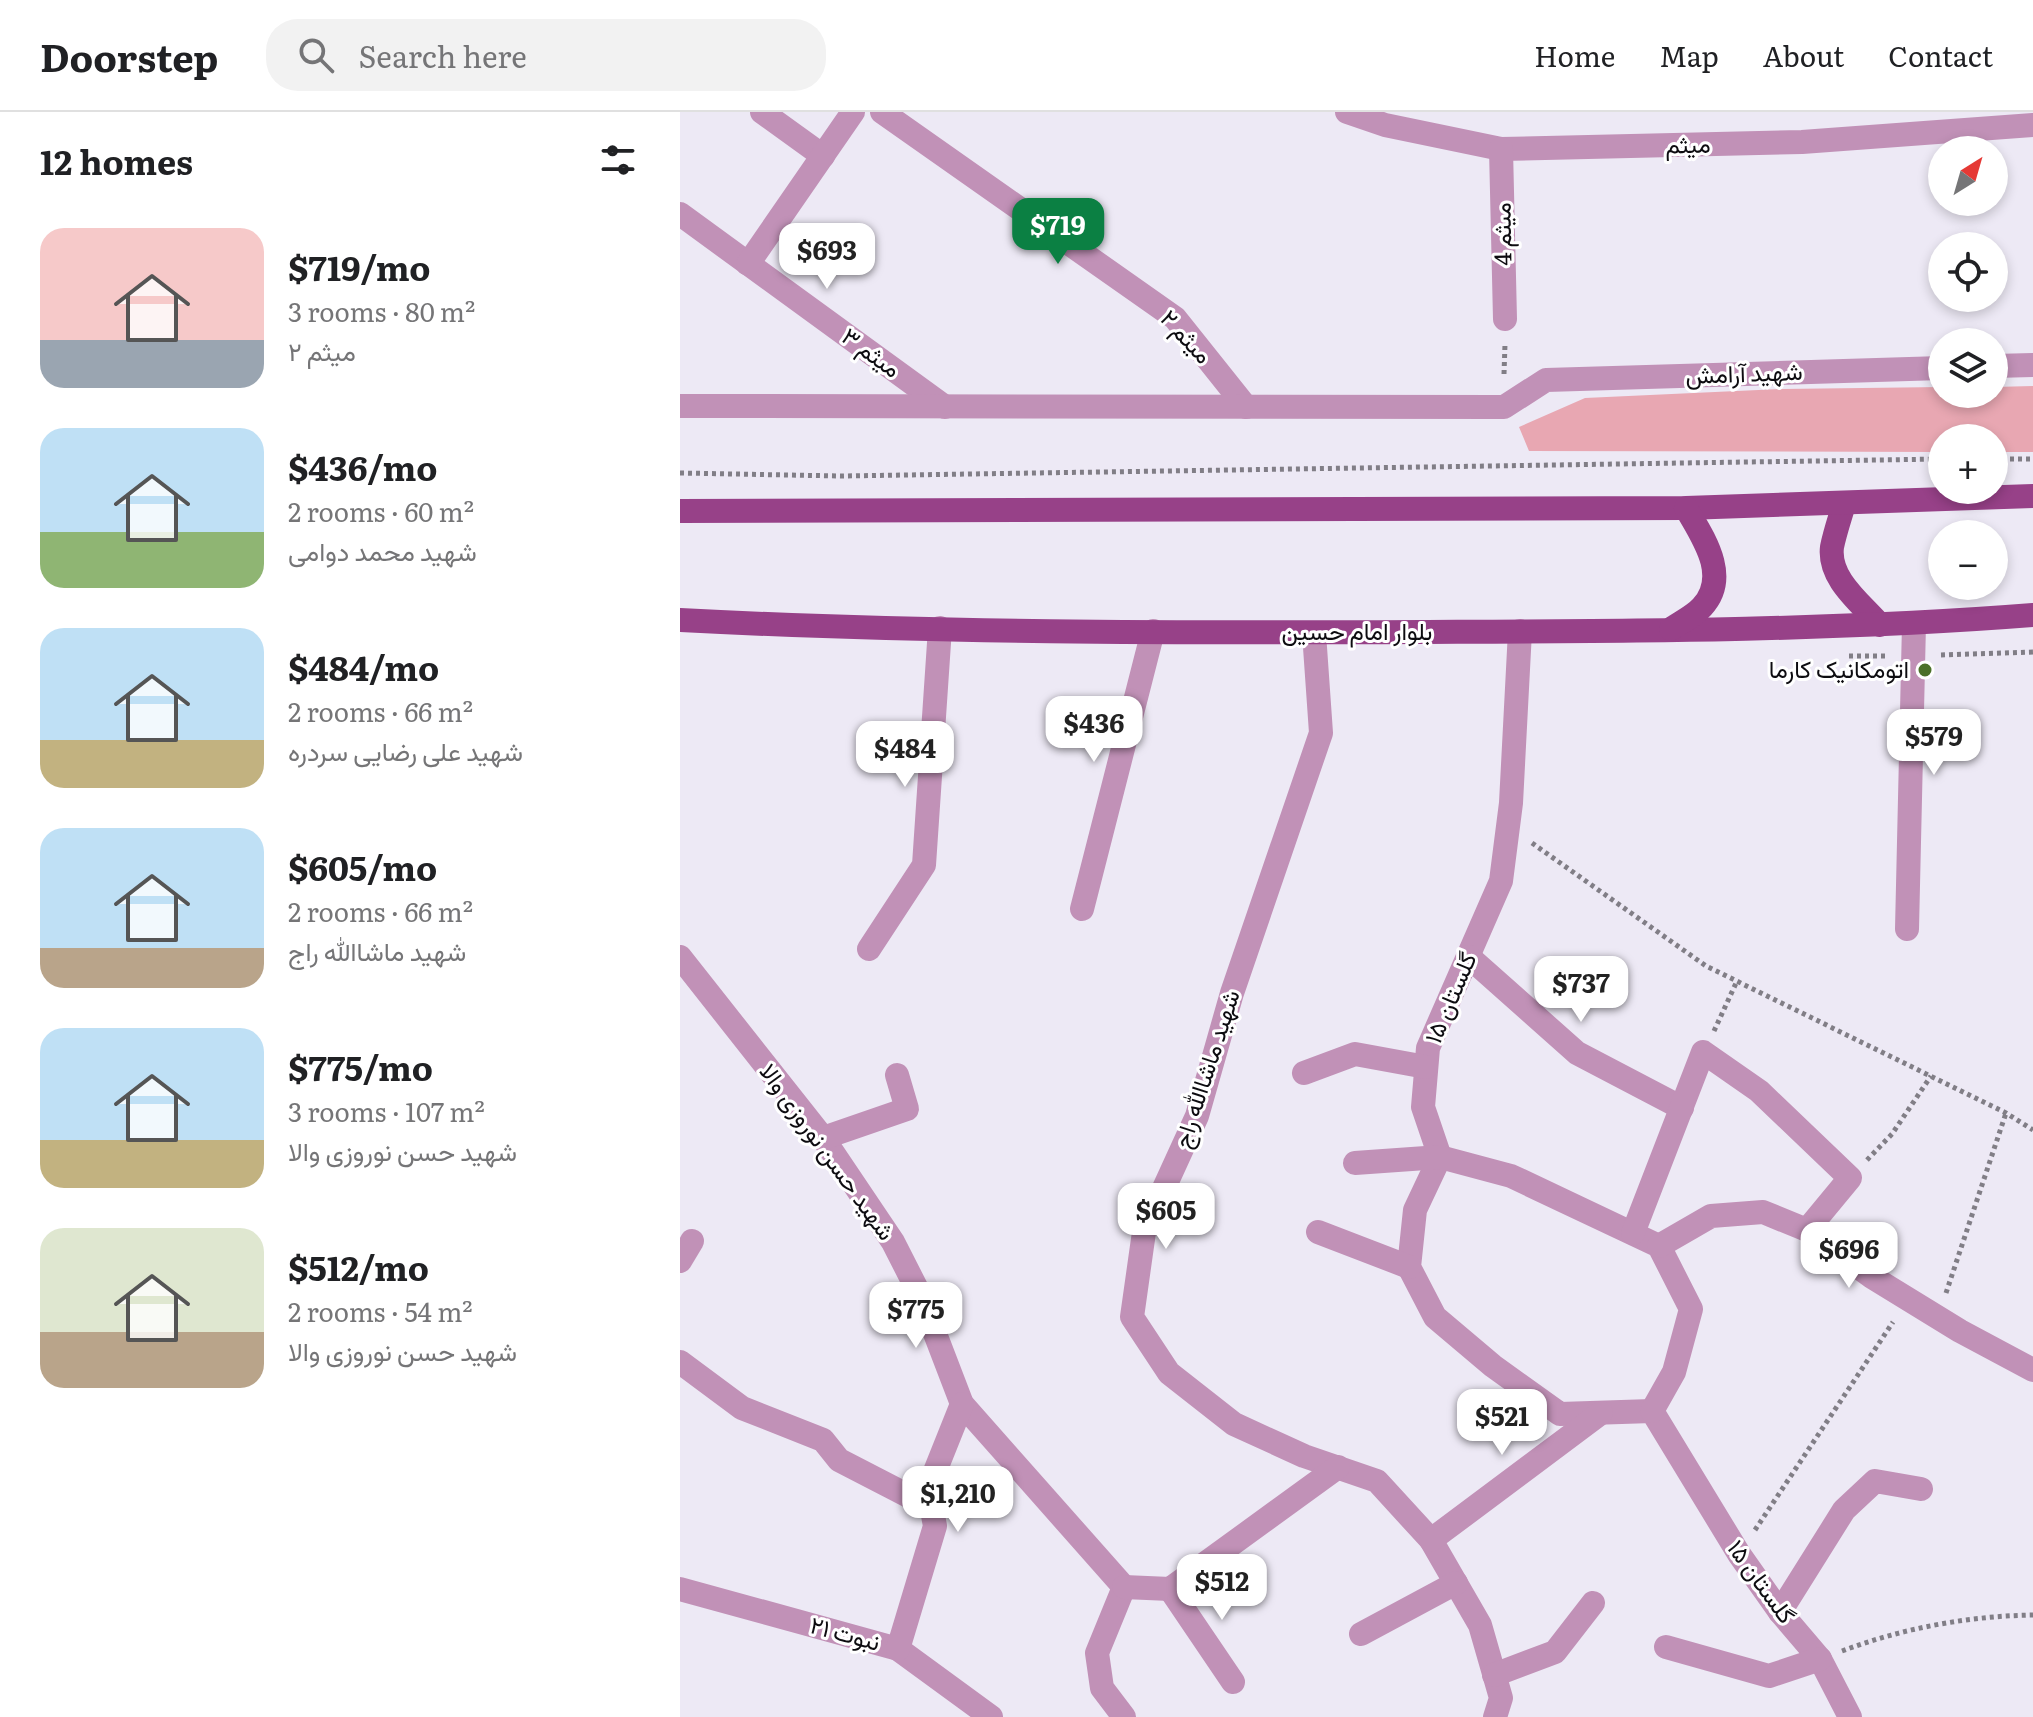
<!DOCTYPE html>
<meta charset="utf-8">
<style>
:root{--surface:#fff;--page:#f2f2f2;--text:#202124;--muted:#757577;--line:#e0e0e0;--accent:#0b8043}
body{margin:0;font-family:Literata,Vazirmatn,serif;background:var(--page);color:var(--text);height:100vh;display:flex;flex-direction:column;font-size:30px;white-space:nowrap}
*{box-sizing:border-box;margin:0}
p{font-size:26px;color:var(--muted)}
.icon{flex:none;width:44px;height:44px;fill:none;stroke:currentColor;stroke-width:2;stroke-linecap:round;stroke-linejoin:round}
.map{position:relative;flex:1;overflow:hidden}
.drawer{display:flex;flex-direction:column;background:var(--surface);width:680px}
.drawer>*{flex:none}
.needle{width:52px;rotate:37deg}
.fabs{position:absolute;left:1248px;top:24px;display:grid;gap:16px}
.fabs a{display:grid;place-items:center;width:80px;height:80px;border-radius:50%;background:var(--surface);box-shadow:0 4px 12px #0003;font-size:40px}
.price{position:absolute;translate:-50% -68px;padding:0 18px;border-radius:16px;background:#fff;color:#222;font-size:26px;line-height:52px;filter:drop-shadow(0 2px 4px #0008)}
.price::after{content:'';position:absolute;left:50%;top:48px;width:24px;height:18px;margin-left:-12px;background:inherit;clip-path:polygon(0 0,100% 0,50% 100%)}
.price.active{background:var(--accent);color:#fff}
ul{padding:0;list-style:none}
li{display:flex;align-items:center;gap:24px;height:200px;padding:0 40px}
li span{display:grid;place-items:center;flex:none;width:224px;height:160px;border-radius:24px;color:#555}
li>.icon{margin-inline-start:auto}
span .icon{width:96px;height:96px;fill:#fffc;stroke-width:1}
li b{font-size:34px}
h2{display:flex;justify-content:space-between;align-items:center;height:96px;padding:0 40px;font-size:34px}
header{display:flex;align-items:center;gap:48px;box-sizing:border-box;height:112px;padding:0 40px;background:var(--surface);border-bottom:2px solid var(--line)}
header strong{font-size:38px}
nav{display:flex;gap:44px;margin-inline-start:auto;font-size:28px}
.search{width:560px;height:72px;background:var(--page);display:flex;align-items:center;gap:20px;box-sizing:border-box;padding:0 28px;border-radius:32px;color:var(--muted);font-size:30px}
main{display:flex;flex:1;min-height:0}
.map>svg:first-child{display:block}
</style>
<header>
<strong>Doorstep</strong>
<div class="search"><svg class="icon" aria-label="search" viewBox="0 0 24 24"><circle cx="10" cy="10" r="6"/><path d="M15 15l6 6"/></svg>Search here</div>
<nav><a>Home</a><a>Map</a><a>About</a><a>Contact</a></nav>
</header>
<main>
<section class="drawer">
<h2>12 homes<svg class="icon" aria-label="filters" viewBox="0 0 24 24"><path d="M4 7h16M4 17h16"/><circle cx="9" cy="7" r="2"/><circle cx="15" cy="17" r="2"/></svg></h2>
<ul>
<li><span style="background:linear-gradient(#f6c9c9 70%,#9aa5b1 0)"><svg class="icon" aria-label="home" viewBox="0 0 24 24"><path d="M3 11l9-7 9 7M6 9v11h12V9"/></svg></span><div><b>$719/mo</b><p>3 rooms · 80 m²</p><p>میثم ۲</p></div></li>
<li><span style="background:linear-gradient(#bfe0f5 65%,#8fb573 0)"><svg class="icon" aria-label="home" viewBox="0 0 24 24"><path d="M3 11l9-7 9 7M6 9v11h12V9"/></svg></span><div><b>$436/mo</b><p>2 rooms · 60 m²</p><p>شهید محمد دوامی</p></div></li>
<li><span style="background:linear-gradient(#bfe0f5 70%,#c2b280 0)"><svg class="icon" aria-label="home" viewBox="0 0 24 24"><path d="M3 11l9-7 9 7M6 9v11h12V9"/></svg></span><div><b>$484/mo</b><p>2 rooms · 66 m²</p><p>شهید علی رضایی سردره</p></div></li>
<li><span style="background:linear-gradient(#bfe0f5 75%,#b9a48a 0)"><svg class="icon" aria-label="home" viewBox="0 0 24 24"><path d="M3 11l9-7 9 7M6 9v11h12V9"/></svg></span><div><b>$605/mo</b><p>2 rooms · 66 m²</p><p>شهید ماشاالله راج</p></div></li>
<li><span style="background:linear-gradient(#bfe0f5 70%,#c2b280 0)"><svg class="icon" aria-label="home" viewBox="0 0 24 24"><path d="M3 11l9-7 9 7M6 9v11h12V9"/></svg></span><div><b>$775/mo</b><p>3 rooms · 107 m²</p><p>شهید حسن نوروزی والا</p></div></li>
<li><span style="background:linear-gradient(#dfe7d0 65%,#b9a48a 0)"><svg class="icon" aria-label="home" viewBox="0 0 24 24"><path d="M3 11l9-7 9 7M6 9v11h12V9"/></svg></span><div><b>$512/mo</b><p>2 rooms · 54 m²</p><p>شهید حسن نوروزی والا</p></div></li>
</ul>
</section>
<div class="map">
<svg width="1353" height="1605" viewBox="0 0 1353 1605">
<rect width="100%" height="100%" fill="#ede9f5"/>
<polygon fill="#e8a7b2" points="1353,274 1353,340 1314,340 1314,326 1262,326 1262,340 849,339 839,315 905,286 1102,277 1262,275 1262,282 1314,282 1314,275"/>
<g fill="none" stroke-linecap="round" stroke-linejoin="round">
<g stroke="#817e86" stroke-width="5" stroke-dasharray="4 4" stroke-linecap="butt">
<polyline points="824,262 825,232"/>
<polyline points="1314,347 1353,347"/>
<polyline points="0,361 161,364 1262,347"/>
<polyline points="1261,543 1353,540"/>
<polyline points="1169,544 1207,544"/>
<polyline points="852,731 1026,854 1326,1001 1353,1018"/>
<polyline points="1034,919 1057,869"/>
<polyline points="1187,1048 1212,1022 1251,964"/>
<polyline points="1266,1181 1326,1001"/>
<polyline points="1075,1418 1213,1210"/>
<path d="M1162 1539C1223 1516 1289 1504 1353 1503"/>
</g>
<g stroke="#c191b7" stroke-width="24">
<polyline points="82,0 143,44"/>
<polyline points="202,0 495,206 566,295"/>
<polyline points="667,0 705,13 821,37 1122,30 1353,13"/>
<polyline points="821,37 825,207"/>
<polyline points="0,102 265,295"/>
<polyline points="68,152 173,0"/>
<polyline points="1314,254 1353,253"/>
<polyline points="0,294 824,295 866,268 1262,256"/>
<polyline points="840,519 831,691 821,769 748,936 743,995 760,1045 735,1098 729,1155 755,1205 813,1254 880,1302 972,1299 1059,1442 1100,1500 1140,1547 1170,1605"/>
<polyline points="634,521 641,621 552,881 517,1004 464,1120 452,1205 489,1261 554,1312 624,1344 697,1369 751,1428 800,1513 821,1586 815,1605"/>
<polyline points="402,797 473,519"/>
<polyline points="1227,817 1234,512"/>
<polyline points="189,837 244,753 260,516"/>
<polyline points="0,845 143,1026 213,1130 241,1185 282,1292 444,1475 417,1541 422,1576 444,1605"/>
<polyline points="789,845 897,941 1002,996"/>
<polyline points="624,961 675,942 746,955"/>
<polyline points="143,1026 227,997 217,963"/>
<polyline points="675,1051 760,1045 831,1064 979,1134 1011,1197 994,1260 972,1299"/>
<polyline points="638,1120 729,1155"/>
<polyline points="953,1121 1023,940 1079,979 1170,1066 1127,1118"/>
<polyline points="979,1134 1031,1104 1083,1100 1127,1118 1192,1165 1280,1219 1353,1258"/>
<polyline points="0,1149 12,1129"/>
<polyline points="0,1250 62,1296 143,1328 159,1348 250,1395"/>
<polyline points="751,1428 921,1301"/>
<polyline points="444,1475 490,1477 658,1355"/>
<polyline points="0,1477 218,1537 311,1605"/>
<polyline points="490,1477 553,1570"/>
<polyline points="1100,1500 1164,1398 1195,1369 1241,1377"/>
<polyline points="681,1522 776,1471"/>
<polyline points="986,1535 1089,1564 1140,1547"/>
<polyline points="218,1537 255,1414 248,1377 282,1292"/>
<polyline points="814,1563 875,1540 913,1491"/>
</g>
<g stroke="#974188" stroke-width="24">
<path d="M1164 392C1160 406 1155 420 1152 435 1148 467 1181 491 1200 513"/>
<polyline points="0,399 1006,396 1353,384"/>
<path d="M0 508C246 521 494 521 741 520 945 519 1150 519 1353 503"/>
<path d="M991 517C1001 510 1014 504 1022 495 1051 464 1022 424 1006 396"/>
</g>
</g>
<circle fill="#4b7029" stroke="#fff" stroke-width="3" cx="1245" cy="558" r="8"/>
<g text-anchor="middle" stroke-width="6" stroke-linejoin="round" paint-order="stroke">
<g font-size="24" fill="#0d0c10" stroke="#fff">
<text transform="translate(1008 33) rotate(-1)" y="8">میثم</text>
<text transform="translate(823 122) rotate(-91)" y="8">میثم 4</text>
<text transform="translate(506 225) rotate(47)" y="8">میثم ۲</text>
<text transform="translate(191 241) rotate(36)" y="8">میثم ۳</text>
<text transform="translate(1064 262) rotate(-2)" y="8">شهید آرامش</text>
<text x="677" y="528">بلوار امام حسین</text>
<text transform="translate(771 886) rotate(-67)" y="8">گلستان ۱۵</text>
<text transform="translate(527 957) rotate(-72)" y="8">شهید ماشاالله راج</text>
<text transform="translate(147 1040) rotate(54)" y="8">شهید حسن نوروزی والا</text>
<text transform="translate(1081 1470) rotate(54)" y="8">گلستان ۱۵</text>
<text transform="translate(165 1522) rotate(15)" y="8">نبوت ۲۱</text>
</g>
<g font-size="24" fill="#0d0c10" stroke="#fff" text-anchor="end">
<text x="1229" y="566">اتومکانیک کارما</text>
</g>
</g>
</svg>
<div class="fabs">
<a><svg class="needle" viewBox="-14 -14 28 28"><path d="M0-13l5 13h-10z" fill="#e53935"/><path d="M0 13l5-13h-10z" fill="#757577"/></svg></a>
<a><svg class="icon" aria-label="locate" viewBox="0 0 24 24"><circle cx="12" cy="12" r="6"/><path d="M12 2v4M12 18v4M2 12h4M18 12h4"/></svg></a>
<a><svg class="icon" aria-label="layers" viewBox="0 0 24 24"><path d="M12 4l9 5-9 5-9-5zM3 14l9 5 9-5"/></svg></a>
<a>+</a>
<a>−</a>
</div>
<b class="price active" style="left:378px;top:154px">$719</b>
<b class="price" style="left:147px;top:179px">$693</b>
<b class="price" style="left:414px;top:652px">$436</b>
<b class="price" style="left:1254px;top:665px">$579</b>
<b class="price" style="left:225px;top:677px">$484</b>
<b class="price" style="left:901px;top:912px">$737</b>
<b class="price" style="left:486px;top:1139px">$605</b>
<b class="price" style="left:1169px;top:1178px">$696</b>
<b class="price" style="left:236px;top:1238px">$775</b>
<b class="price" style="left:822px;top:1345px">$521</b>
<b class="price" style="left:278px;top:1422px">$1,210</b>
<b class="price" style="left:542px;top:1510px">$512</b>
</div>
</main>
